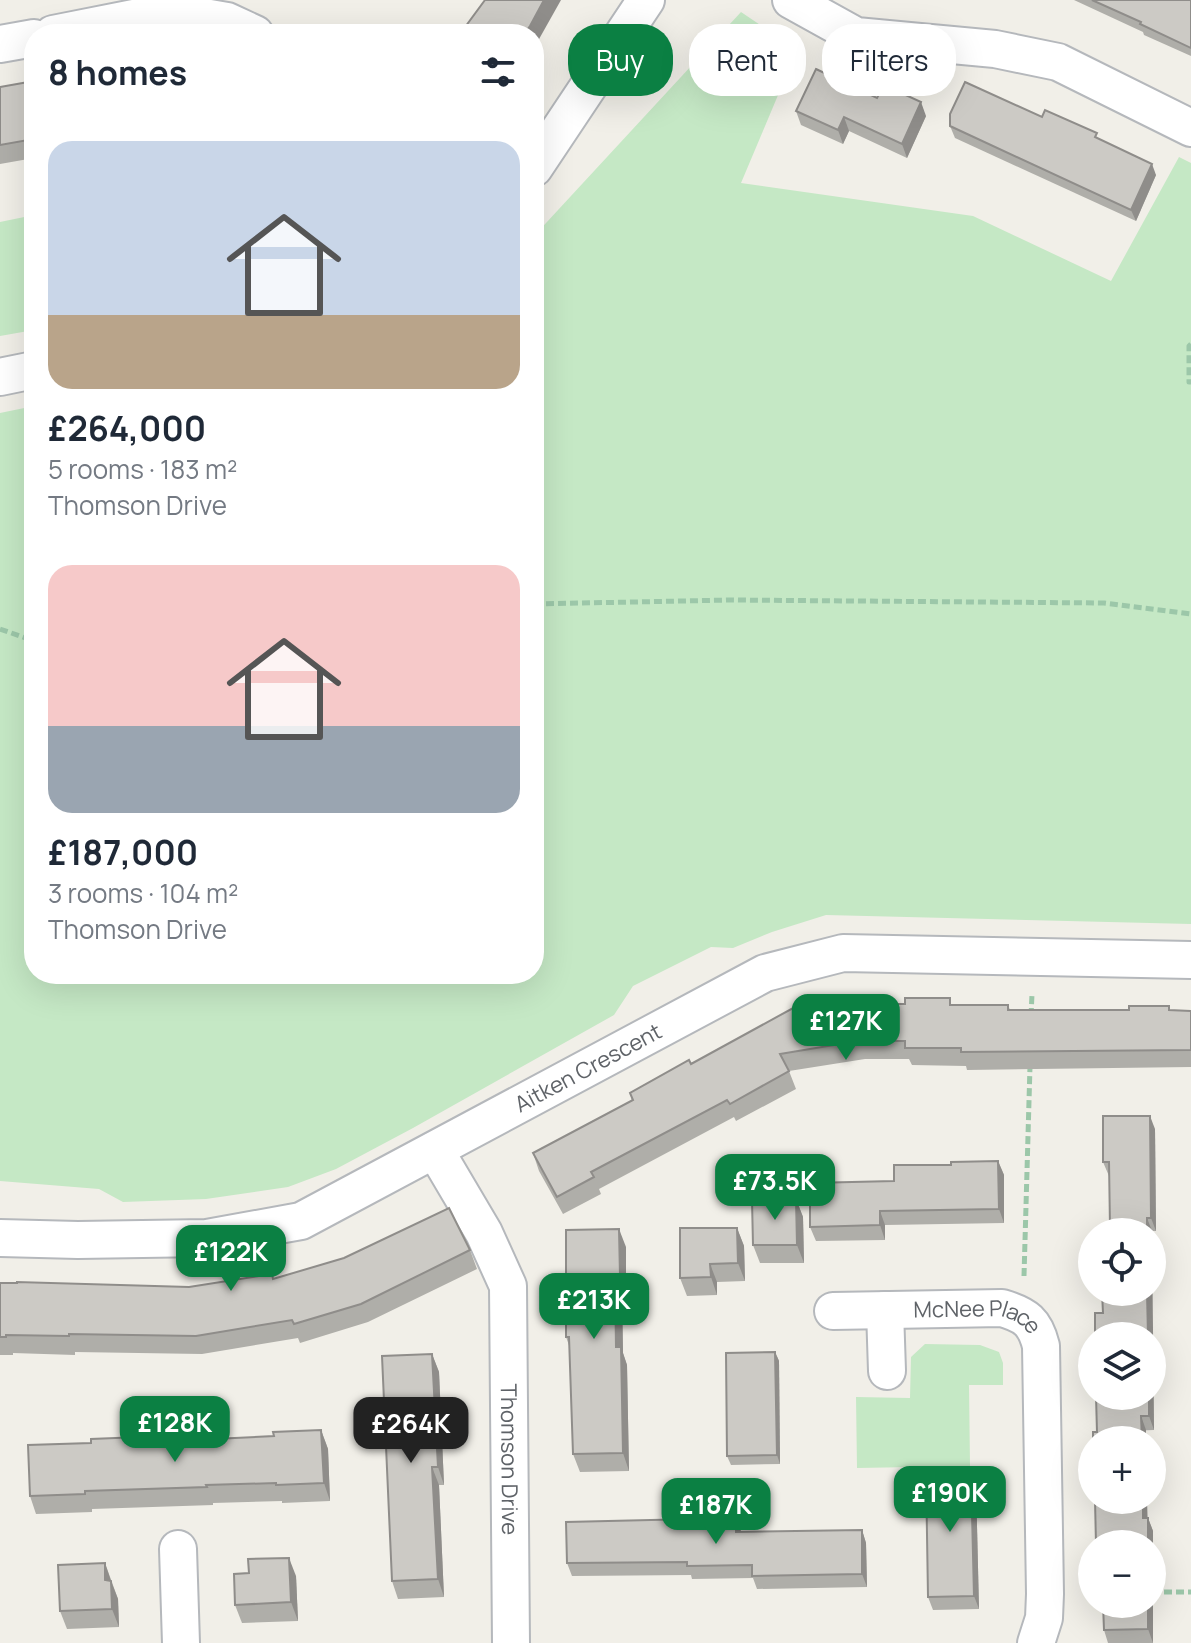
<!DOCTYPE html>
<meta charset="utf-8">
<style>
:root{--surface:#fff;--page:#f6f6f7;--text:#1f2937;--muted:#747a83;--accent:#0b8043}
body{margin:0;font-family:Manrope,sans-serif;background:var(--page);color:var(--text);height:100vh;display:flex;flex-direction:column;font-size:30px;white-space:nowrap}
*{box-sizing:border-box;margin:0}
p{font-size:26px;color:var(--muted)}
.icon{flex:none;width:44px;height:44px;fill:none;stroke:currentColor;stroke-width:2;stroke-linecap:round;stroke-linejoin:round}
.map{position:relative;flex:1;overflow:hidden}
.side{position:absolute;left:24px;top:24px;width:520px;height:960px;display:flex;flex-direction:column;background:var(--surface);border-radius:32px;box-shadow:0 8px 32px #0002}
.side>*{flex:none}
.hud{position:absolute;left:568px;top:24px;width:502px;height:72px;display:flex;gap:16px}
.fabs{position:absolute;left:1078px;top:1218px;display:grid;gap:16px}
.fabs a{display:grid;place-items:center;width:88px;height:88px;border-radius:50%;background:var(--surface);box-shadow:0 8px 32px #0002;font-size:40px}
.price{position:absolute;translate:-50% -68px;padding:0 18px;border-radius:16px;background:var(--accent);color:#fff;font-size:26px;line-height:52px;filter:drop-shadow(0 2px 4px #0008)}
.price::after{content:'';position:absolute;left:50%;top:48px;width:24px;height:18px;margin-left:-12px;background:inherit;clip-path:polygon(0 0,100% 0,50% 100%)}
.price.current{background:#222;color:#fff}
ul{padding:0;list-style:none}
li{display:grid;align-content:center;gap:16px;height:424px;padding:0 24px}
li span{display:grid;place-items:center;height:248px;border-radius:24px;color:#555}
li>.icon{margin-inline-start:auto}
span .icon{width:144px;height:144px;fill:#fffc;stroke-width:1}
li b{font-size:34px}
h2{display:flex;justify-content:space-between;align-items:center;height:96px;padding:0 24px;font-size:34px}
.chip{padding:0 28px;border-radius:32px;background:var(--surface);box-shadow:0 8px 32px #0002;font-size:28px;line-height:72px}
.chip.current{background:var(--accent);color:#fff}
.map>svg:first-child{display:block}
</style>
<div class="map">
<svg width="1191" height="1643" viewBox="0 0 1191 1643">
<rect width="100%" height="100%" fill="#f1efe8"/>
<g fill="#c5e8c5">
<polygon points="741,12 797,50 741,183 973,216 1111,281 1179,157 1191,163 1191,924 826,915 772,932 733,948 711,947 633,986 614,1015 413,1128 336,1169 288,1187 206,1199 123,1202 99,1189 0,1181 0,413 34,406 34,974 534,974 534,236"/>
<polygon points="34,215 34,330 0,336 0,222"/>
<polygon points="925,1344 980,1345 999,1352 1003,1363 1003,1385 969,1385 970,1466 857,1468 856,1397 910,1398 911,1357"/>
</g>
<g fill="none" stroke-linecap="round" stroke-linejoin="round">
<g stroke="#b5b8bc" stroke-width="40">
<g id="street">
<polyline points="791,0 856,36 995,49 1058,62 1191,128"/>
<polyline points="53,34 169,11 227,21 255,34"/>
<polyline points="0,44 34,38"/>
<polyline points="534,168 646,0"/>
<polyline points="0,377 34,370"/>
<path id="s1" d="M435 1150 484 1233 508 1286 511 1643"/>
<path id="s2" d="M0 1238 78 1240 207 1238 301 1221 765 973 843 953 1191 960"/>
<polyline points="885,1310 887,1371"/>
<path id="s3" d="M833 1311 1002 1308C1026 1315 1035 1322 1041 1346L1045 1594 1044 1618 1036 1643"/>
<polyline points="178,1549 181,1643"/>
</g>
</g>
<g stroke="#9cc7a9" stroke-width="5" stroke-dasharray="8 4" stroke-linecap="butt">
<polyline points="1191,344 1189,346 1189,382 1191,382"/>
<polyline points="534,604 731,600 1104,603 1191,614"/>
<polyline points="0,629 34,641"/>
<polyline points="1031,1016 1032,994"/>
<polyline points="1024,1276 1030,1066"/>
<polyline points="1152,1592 1191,1592"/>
</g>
<use href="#street" stroke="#fff" stroke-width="36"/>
</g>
<g fill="#afaea9">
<polygon points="1074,0 1191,0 1191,56 1144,35 1143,32"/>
<polygon points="34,81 34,158 0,164 0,87"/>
<polygon points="877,98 926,116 907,158 849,131 843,144 801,125 796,111"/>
<polygon points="1042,117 1099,139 1156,175 1136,221 955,138 950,126"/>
<polygon points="836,1004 1008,1005 1010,1010 1129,1010 1169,1006 1170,1010 1191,1011 1191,1067 967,1070 966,1066 912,1065 909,1059 865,1059 789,1071 796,1089 736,1121 734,1117 599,1189 601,1194 563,1214 539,1171 533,1153 632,1100 630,1093 691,1064"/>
<polygon points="1155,1129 1156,1231 1152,1231 1152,1312 1154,1430 1097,1432 1103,1313 1110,1227 1109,1176 1103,1162"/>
<polygon points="998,1161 1004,1175 1004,1223 885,1225 885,1240 816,1241 810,1227 894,1181 951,1165"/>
<polygon points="796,1199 803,1217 804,1263 760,1263 753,1245"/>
<polygon points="737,1228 744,1246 745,1281 717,1282 717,1295 687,1296 680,1278"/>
<polygon points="626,1247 626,1294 622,1295 623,1353 627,1365 629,1471 580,1472 573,1454 570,1348 566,1337"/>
<polygon points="470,1250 477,1269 368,1322 300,1343 298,1338 202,1354 75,1352 75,1355 13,1353 13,1355 0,1355 0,1283 189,1287 274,1279"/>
<polygon points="775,1352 779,1361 780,1464 731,1465 727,1456"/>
<polygon points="432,1354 439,1372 444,1485 439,1485 444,1597 398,1599 392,1581"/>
<polygon points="321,1430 328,1449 330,1501 282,1503 282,1501 213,1503 213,1505 92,1509 92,1512 36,1514 30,1496 91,1443 140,1437 143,1446 214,1443"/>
<polygon points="971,1471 976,1484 979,1609 933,1610 928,1597"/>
<polygon points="1148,1518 1153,1531 1153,1643 1108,1643 1104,1630 1152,1604"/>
<polygon points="862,1530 866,1543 867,1587 757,1589 753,1578 692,1579 691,1575 572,1576 567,1563 741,1532"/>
<polygon points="105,1563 118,1599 119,1627 67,1629 60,1611"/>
<polygon points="296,1576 298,1621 242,1623 235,1605"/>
</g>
<g fill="#8f8d8a">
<polygon points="544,0 561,0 534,48 534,34 524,34"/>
<polygon points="921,102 926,116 907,158 902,144"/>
<polygon points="844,117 849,131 843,144 838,130"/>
<polygon points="1152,164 1156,175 1136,221 1131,210"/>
<polygon points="1150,1116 1155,1129 1156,1231 1151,1218"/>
<polygon points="998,1161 1004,1175 1004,1223 999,1209"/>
<polygon points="796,1199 803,1217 804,1263 797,1245"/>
<polygon points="880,1211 885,1225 885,1240 880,1225"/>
<polygon points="1147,1218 1152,1231 1154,1430 1149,1416 1149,1396 1152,1396 1152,1336 1148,1336 1147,1292 1152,1292 1152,1232 1147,1232"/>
<polygon points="737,1228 744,1246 745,1281 738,1263"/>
<polygon points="619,1229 626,1247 626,1294 620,1276"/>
<polygon points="710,1264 717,1282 717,1295 711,1277"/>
<polygon points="615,1276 622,1295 623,1353 627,1365 629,1471 623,1453 616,1347"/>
<polygon points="775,1352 779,1361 780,1464 777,1455"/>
<polygon points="432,1354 439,1372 444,1485 438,1467"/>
<polygon points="1141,1416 1146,1430 1146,1440 1142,1440"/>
<polygon points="321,1430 328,1449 330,1501 324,1483"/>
<polygon points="432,1467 439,1485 444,1597 438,1579"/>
<polygon points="971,1471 976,1484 979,1609 974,1596"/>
<polygon points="1143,1500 1147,1500 1148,1531 1143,1518"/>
<polygon points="736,1518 741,1531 741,1545 736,1532"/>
<polygon points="1148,1518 1153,1531 1153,1643 1148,1629 1148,1604 1152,1604 1152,1544 1148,1544"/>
<polygon points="862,1530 866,1543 867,1587 862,1574"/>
<polygon points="289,1558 296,1576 298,1621 291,1602"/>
<polygon points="105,1563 111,1581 105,1580"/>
<polygon points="111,1581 118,1599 119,1627 112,1609"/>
</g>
<g fill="#cccac5" stroke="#8f8d8a" stroke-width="2">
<polygon points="485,0 544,0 530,26 524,34 460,34"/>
<polygon points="1092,0 1191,0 1191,48 1140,24 1141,22"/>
<polygon points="816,69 877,98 884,85 921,102 902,144 844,117 838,130 796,111"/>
<polygon points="34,81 34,139 0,145 0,87"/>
<polygon points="965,82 1042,117 1045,110 1097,133 1095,137 1152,164 1131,210 950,126 950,114"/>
<polygon points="905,998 950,998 950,1005 1008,1005 1008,1010 1129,1010 1129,1006 1169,1006 1169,1010 1191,1011 1191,1050 961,1052 961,1048 905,1048 905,1041 858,1041 780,1054 789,1071 730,1104 727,1100 591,1172 594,1177 557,1197 533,1153 633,1100 630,1093 689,1060 691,1064 795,1007 835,1001 835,1004 905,1004"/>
<polygon points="1103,1116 1150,1116 1151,1218 1147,1218 1147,1232 1101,1232 1101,1227 1110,1227 1109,1162 1103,1162"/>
<polygon points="998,1161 999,1209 880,1211 880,1225 810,1227 810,1183 894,1181 894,1165 951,1165 951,1162"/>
<polygon points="796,1199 797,1245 753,1245 752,1200"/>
<polygon points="449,1208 470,1250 361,1304 294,1324 292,1320 196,1336 69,1334 69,1336 6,1335 6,1337 0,1337 0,1283 17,1283 17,1282 189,1287 272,1274 273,1279 344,1258"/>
<polygon points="680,1228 737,1228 738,1263 710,1264 711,1277 680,1278"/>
<polygon points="619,1229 620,1276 615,1276 616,1347 621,1347 623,1453 573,1454 569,1337 566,1337 566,1230"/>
<polygon points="1102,1292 1147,1292 1148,1336 1095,1336 1095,1313 1103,1313"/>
<polygon points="775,1352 777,1455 727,1456 726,1353"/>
<polygon points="432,1354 438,1467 432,1467 438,1579 392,1581 382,1356"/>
<polygon points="1096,1396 1149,1396 1149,1416 1141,1416 1142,1440 1093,1440 1093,1432 1097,1432"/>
<polygon points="321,1430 324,1483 276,1485 276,1483 206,1485 207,1487 85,1491 85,1494 30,1496 28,1445 91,1443 91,1439 140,1437 140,1446 214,1443 214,1439 274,1436 273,1432"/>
<polygon points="971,1471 974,1596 928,1597 926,1472"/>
<polygon points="1095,1500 1143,1500 1143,1518 1148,1518 1148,1544 1096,1544"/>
<polygon points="736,1518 736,1532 862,1530 862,1574 752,1576 752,1565 687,1566 687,1562 567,1563 566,1522"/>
<polygon points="289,1558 291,1602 235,1605 234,1574 249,1573 248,1559"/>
<polygon points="105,1563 105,1580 111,1581 112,1609 60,1611 58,1565"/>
<polygon points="1103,1604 1148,1604 1148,1629 1104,1630"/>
</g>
<g text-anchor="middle" stroke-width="7" stroke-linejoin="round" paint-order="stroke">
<g font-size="22" fill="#5f6368" stroke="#fff">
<text dy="8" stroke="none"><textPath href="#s2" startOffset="628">Aitken Crescent</textPath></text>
<text dy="8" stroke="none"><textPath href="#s3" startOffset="146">McNee Place</textPath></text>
<text dy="8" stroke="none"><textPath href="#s1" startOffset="328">Thomson Drive</textPath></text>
</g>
</g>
</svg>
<div class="fabs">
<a><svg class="icon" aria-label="locate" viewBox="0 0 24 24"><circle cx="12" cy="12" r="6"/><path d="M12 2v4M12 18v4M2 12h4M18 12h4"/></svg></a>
<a><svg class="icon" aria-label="layers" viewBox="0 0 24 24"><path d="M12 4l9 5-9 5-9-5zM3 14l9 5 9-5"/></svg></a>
<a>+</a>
<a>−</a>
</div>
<b class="price" style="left:846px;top:1062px">£127K</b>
<b class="price" style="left:775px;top:1222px">£73.5K</b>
<b class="price" style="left:231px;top:1293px">£122K</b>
<b class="price" style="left:594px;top:1341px">£213K</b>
<b class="price" style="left:175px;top:1464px">£128K</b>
<b class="price current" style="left:411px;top:1465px">£264K</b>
<b class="price" style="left:950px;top:1534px">£190K</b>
<b class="price" style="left:716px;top:1546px">£187K</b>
<div class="hud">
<a class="chip current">Buy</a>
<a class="chip">Rent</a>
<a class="chip">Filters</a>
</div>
<section class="side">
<h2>8 homes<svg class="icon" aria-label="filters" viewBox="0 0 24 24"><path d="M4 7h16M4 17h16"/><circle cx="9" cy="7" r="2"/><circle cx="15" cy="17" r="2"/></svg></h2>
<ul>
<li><span style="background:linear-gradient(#c9d6e8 70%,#b9a48a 0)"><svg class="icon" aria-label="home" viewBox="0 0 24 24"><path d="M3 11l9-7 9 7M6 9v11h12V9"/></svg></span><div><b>£264,000</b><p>5 rooms · 183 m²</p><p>Thomson Drive</p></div></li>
<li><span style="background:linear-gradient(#f6c9c9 65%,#9aa5b1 0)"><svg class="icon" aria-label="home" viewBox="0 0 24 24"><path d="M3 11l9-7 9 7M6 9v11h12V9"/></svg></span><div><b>£187,000</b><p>3 rooms · 104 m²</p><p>Thomson Drive</p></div></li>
</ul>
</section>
</div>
